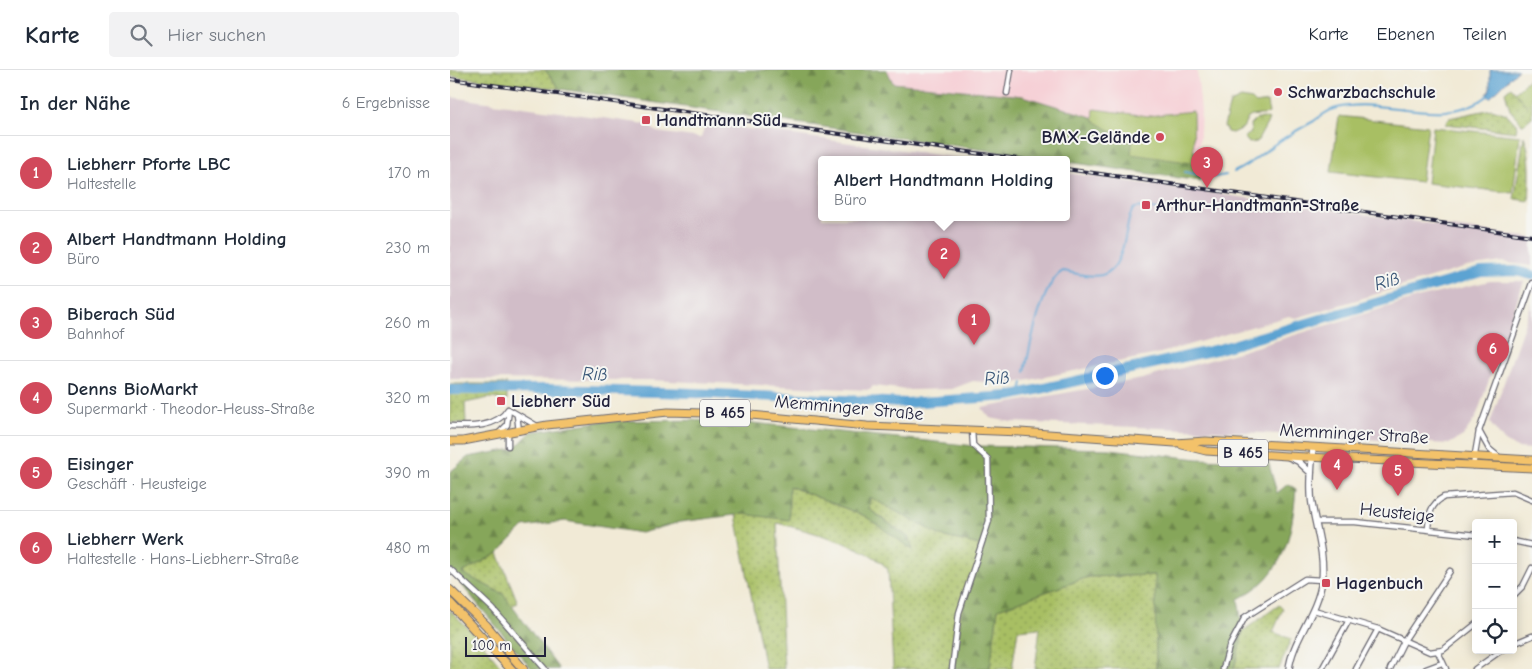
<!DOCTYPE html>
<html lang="de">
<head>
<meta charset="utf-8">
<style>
	body { margin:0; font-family:"Comic Neue",sans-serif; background:#f2f2f3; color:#1f2937 }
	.controls { position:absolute; right:15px; bottom:15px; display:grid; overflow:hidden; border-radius:5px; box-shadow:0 2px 12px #0003 }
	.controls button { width:45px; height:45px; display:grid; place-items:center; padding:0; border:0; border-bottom:1px solid #e0e1e3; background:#fff; color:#1f2937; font:25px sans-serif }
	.scale { position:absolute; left:15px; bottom:12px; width:81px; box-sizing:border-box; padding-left:5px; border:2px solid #22223b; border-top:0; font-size:14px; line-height:18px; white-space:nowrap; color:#22223b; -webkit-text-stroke:4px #f6f6f2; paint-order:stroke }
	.you { position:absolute; left:654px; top:305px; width:18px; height:18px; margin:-12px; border:4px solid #fff; border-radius:50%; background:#1a73e8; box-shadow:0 0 0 8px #1a73e833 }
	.badge { display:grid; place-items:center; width:32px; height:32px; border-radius:50%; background:#d1495b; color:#fff; font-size:16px; font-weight:700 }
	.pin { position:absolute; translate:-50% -41px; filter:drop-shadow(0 1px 2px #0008) }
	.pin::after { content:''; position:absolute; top:26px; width:18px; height:15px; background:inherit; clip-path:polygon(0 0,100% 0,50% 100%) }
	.popup { position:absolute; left:368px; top:86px; width:252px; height:65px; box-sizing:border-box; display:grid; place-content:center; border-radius:5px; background:#fff; filter:drop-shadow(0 1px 4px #0005); font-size:16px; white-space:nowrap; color:#747a83 }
	.popup b { font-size:19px; color:#1f2937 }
	.popup::after { content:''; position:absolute; left:50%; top:100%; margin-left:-10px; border:10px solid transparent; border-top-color:#fff }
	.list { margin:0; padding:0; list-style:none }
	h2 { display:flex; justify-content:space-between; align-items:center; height:65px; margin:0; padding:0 20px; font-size:21px }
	h2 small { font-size:16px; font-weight:400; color:#747a83 }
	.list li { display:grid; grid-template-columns:32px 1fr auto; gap:15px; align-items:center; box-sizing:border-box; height:75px; padding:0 20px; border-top:1px solid #e0e1e3 }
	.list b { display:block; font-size:19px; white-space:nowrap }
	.list p { margin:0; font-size:16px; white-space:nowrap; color:#747a83 }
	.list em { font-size:16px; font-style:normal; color:#747a83 }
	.icon { flex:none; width:28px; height:28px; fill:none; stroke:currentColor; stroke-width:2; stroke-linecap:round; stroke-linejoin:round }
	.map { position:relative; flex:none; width:1082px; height:599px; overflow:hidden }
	header { display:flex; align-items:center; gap:30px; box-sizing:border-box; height:70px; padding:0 25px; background:#fff; border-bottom:1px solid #e0e1e3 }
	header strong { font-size:24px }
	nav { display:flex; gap:28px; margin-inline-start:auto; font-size:18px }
	.search { width:350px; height:45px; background:#f2f2f3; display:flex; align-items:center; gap:12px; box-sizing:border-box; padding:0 18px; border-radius:5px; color:#747a83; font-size:19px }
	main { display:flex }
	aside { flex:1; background:#fff }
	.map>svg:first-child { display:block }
</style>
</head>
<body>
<header>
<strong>Karte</strong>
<div class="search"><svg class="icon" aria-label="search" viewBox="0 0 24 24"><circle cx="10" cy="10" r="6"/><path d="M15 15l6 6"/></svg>Hier suchen</div>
<nav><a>Karte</a><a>Ebenen</a><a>Teilen</a></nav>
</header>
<main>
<aside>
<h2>In der Nähe<small>6 Ergebnisse</small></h2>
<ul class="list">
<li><span class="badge">1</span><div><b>Liebherr Pforte LBC</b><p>Haltestelle</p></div><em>170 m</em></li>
<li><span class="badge">2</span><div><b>Albert Handtmann Holding</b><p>Büro</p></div><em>230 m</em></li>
<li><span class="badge">3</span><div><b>Biberach Süd</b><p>Bahnhof</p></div><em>260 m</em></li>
<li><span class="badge">4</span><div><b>Denns BioMarkt</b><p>Supermarkt · Theodor-Heuss-Straße</p></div><em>320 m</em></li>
<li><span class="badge">5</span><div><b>Eisinger</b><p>Geschäft · Heusteige</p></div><em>390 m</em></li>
<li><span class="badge">6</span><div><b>Liebherr Werk</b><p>Haltestelle · Hans-Liebherr-Straße</p></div><em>480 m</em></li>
</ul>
</aside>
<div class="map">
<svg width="1082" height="599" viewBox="0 0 1082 599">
	<defs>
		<pattern id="grass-dots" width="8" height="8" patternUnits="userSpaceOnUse" patternTransform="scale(1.25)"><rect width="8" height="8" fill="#a8bf64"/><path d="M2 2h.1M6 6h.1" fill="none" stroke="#889b54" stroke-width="1.8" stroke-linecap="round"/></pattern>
		<pattern id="forest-firs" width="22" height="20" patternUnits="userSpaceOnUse" patternTransform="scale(1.25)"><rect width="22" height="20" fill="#86a65a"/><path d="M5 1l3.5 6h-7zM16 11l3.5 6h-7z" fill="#6d874c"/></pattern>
		<pattern id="park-crowns" width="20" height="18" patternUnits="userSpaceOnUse" patternTransform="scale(1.25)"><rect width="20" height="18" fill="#a8bf64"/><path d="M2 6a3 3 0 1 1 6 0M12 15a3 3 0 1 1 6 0" fill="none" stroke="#889b54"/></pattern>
	</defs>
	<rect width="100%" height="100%" fill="#f6f6f2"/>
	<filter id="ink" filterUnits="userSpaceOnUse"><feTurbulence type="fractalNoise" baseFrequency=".02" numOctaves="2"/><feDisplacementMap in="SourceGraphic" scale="10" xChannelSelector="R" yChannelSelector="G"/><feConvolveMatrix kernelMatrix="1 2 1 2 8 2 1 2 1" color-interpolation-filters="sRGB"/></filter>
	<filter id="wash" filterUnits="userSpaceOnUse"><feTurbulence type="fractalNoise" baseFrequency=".0096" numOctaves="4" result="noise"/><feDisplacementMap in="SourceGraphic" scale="20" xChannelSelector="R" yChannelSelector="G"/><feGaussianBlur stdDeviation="1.12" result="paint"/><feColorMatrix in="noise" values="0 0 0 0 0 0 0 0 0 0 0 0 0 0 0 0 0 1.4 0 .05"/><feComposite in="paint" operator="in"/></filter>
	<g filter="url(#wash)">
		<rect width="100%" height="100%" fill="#f1ead6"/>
		<path fill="#f6cfd5" d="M 437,0 L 747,0 L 751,41 L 749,82 L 700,80 L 573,26 L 443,13 Z"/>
		<g fill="#d1bdc8">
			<path d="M 0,27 L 196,54 L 207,62 L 251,68 L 256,53 L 523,90 L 372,90 L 372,148 L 616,148 L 617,103 L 1082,168 L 1082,196 L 1052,192 L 1017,197 L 846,248 L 839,246 L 707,284 L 560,314 L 523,311 L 502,319 L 459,320 L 423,316 L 420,320 L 199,310 L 0,309 Z"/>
			<path d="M 1040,211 L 1074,211 L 1026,347 L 1013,366 L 999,374 L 759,360 L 562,352 L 540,348 L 532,338 L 692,309 L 782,284 L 967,228 Z"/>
			<path d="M 1082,232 L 1082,379 L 1067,378 L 1054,371 L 1040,353 Z"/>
		</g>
		<g fill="url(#grass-dots)" stroke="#657050">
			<path d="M 0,0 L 95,0 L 110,19 L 0,6 Z"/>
			<path d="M 1061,17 L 1077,35 L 1082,31 L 1082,47 L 1073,55 L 1060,40 L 1055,22 Z"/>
			<path d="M 1042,39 L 1057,44 L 1067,55 L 1066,62 L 995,54 L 999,48 Z"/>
			<path d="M 1074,66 C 1082,86 1080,109 1079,131 L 1064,129 Z"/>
			<path d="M 0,314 L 57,314 L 57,330 L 39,328 L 15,333 L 16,353 L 0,353 Z"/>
			<path d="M 339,416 L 415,446 L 462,479 L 459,468 L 419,439 L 420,427 L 491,466 L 534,476 L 511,545 L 504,599 L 443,599 L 438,500 C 422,476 354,460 327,453 L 334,599 L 315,599 L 286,445 L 293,444 Z"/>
			<path d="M 48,483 L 68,533 L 61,536 L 53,524 L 11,503 Z"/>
			<path d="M 706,505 L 706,599 L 585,599 L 590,558 L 568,560 L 562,599 L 528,599 L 540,597 L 548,539 L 638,507 Z"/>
			<path d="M 829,535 L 833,539 L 823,562 L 841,569 L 829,599 L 784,599 L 793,561 Z"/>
			<path d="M 0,540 L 29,569 L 53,599 L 0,599 Z"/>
		</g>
		<g fill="url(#forest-firs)" stroke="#54644a">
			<path d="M 95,0 L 437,0 L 443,13 L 573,26 L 668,55 L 700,80 L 749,82 L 750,111 L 110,19 Z"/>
			<path d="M 274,350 L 525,376 L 660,379 L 748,389 L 818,391 L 827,423 L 838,414 L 846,419 C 842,467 834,506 788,529 L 793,561 L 784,599 L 706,599 L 705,505 L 638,507 L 548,539 L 540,598 L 504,599 L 511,545 L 534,476 L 491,466 L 420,427 L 419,439 L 459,468 L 463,480 L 415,446 L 339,416 L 339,450 L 293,444 L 230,452 L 191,463 L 115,451 L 74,457 L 48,483 L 12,503 L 53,524 L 109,599 L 82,599 L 0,501 L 0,402 L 18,387 L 64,379 L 81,362 L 154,351 Z"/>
		</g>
		<path fill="url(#park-crowns)" stroke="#657050" d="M 814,48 L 819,50 L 807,72 L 799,73 L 794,67 L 801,63 L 800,55 L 806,49 Z"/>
		<g fill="#a8bf64" stroke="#657050">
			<path d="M 1082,6 L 1082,31 L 1077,36 L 1065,22 Z"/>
			<path d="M 791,28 L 802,30 L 806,34 L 817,32 L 819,43 C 813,47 805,43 798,48 L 793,58 L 782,63 L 777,62 L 774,56 L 780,33 Z"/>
			<path d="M 644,39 L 698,46 L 743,41 L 744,93 L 681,84 L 683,69 L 669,66 L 643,50 Z"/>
			<path d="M 889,46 L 978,56 L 971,112 L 881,102 Z"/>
			<path d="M 983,57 L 1070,66 L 1063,123 L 977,113 Z"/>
		</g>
		<path fill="#5ca3d2" stroke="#3f6286" d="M 1040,0 L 1068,0 L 1040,28 L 1037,25 L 1040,19 Z"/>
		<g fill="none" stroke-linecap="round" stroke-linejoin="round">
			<g stroke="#5ca3d2" stroke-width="2">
				<path d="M 735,102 L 764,107 L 776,105"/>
				<path d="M 784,102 C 800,95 811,84 825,74 C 837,66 851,58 864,51 C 871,46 879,39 887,38 C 936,26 994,60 1039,25"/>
				<path d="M 575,302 C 579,280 592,212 613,201 C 624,203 640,208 652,205 C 679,198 674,143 685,138 C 691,136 702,139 708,140"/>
				<path d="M 570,324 L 573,313"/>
			</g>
			<path stroke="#5ca3d2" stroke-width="10" d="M 0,320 L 96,319 L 244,323 L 456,333 L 559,326 L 769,279 L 1031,202 L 1066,201 L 1082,205"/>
		</g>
	</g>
	<g filter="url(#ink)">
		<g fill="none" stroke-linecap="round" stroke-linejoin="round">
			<defs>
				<g id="minor">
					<path d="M 557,23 L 561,0"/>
					<path d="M 67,345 L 69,361"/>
					<path d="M 0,356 C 20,357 47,358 58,339 L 87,356"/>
					<path d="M 1029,361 L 1039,379 L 1050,388"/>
					<path d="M 50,362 L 57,355 L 59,340"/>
					<path d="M 58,363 L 58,376"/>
					<path d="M 1023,396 L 1029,361 L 1082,213"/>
					<path d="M 866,452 L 905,452 L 1026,465"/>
					<path d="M 978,459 C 979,445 980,434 994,427 L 1063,422 L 1082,430"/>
					<path d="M 1063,471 L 1082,475"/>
					<path d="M 0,499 L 43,539 L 95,599"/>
					<path d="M 1063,526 L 1073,516 L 1082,498"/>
					<path d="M 864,540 L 928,559 L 980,582 L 993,580 L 1026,554"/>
					<path d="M 1063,574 L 1082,566"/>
					<path d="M 988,582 L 996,599"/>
					<path d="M 502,599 L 509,543 L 539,451 L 538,389 L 523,375 L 522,361"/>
					<path d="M 773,599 L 779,577 L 795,547 L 855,509 L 872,510"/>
					<path d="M 872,599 L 899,550"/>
					<path d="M 906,599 L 928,559"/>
					<path d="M 940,599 L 955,569 L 1000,501"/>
					<path d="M 976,599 L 992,593"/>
					<path d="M 1025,599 L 1052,580"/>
				</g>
				<g id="tertiary">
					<path d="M 839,387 L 848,391 L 861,403"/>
					<path d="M 839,599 C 842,570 868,543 872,510 C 875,484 866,459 862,434 C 859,415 862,396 863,377"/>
				</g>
				<g id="primary">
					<path d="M 0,371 L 13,371 L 97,355 L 218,342 L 290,344 L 417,356 L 570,362 L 725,373 L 756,371 L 1082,390"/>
					<path d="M 732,375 L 756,381 L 837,386 L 1082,398"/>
				</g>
				<g id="trunk">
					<path d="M 0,520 L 36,555 L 73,599"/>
					<path d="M 0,533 L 61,599"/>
				</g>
			</defs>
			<use href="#minor" stroke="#6a6871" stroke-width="7"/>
			<use href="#tertiary" stroke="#6a6871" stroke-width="8"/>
			<use href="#primary" stroke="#6a6871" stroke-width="9"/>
			<use href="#trunk" stroke="#6a6871" stroke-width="10"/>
			<use href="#minor" stroke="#fff" stroke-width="4.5"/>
			<use href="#tertiary" stroke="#fff" stroke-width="5.5"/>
			<use href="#primary" stroke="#f3c26a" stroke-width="7"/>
			<use href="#trunk" stroke="#f3c26a" stroke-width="8"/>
			<defs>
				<g id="rail">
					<path d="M 0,9 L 575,90"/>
					<path d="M 616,99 L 1082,166"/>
				</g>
			</defs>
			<use href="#rail" stroke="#22223b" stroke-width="4"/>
			<use href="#rail" stroke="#f6f6f2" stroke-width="2" stroke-dasharray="5.5" stroke-linecap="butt"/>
		</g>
	</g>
	<g fill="#d1495b" stroke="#f6f6f2" stroke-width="2">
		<circle cx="828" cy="22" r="5"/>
		<rect x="191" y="45" width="10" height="10" rx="2.5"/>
		<circle cx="710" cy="67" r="5"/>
		<rect x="691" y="130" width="10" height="10" rx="2.5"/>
		<rect x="46" y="326" width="10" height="10" rx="2.5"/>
		<rect x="871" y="508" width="10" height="10" rx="2.5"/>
	</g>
	<g text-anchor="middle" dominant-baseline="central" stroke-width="4" stroke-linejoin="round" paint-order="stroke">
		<g fill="#f6f6f2" stroke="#626272" stroke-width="1">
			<rect x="250" y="329.5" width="50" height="27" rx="4"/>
			<rect x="768" y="369.5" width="50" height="27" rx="4"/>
		</g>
		<g font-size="16" font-weight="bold" fill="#22223b">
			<text x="275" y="343">B 465</text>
			<text x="793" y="383">B 465</text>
		</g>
		<g font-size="18" font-weight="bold" fill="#22223b" stroke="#f6f6f2" text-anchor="start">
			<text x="838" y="22">Schwarzbachschule</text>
			<text x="206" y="50">Handtmann Süd</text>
			<text x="700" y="67" text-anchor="end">BMX-Gelände</text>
			<text x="706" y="135">Arthur-Handtmann-Straße</text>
			<text x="61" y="331">Liebherr Süd</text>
			<text x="886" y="513">Hagenbuch</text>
		</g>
		<g font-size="18" fill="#22223b" stroke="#f6f6f2">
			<text transform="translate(399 338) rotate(5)">Memminger Straße</text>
			<text transform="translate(904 364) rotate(3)">Memminger Straße</text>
			<text transform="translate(947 443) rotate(6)">Heusteige</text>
		</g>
		<g font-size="19" font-style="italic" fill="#395677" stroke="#f6f6f2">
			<text transform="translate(937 211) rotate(-17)">Riß</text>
			<text transform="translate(145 304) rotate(1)">Riß</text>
			<text transform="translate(547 308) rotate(-6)">Riß</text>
		</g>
	</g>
</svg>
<div class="controls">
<button>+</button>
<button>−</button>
<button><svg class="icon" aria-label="locate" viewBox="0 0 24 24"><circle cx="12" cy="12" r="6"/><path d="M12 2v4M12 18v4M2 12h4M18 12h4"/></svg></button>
</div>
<div class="scale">100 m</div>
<div class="you"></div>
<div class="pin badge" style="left:524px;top:275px">1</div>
<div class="pin badge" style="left:494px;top:209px">2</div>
<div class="popup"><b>Albert Handtmann Holding</b>Büro</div>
<div class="pin badge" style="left:757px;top:118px">3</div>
<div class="pin badge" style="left:887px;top:420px">4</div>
<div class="pin badge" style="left:948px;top:426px">5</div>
<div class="pin badge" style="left:1043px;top:304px">6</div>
</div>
</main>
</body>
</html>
